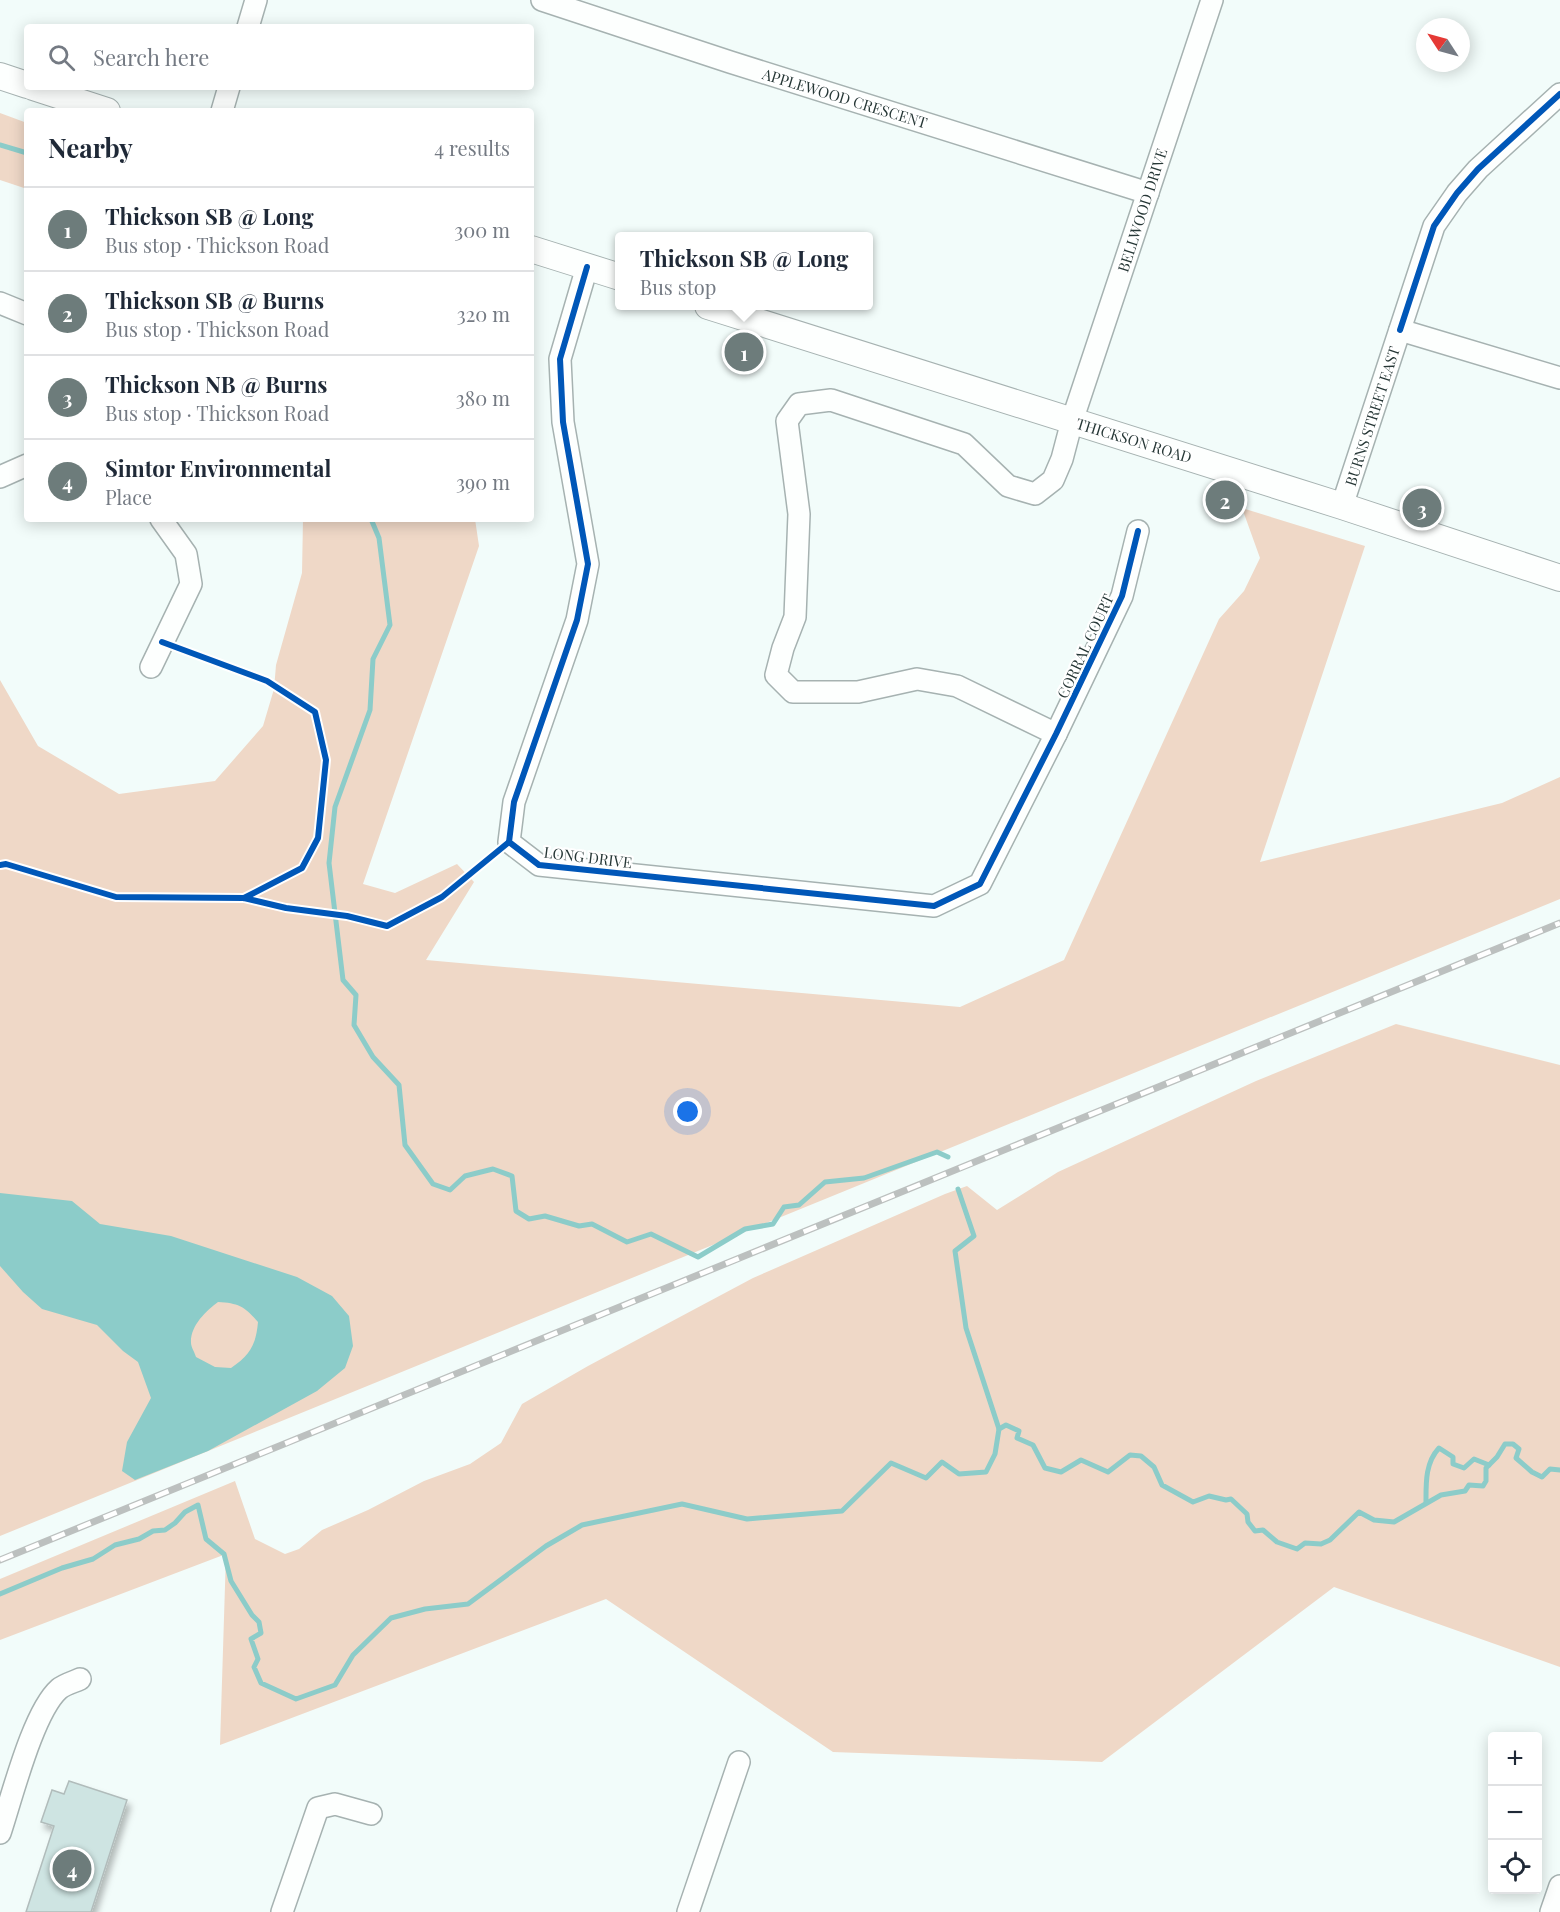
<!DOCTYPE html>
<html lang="en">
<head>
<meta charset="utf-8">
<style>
	body { margin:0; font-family:"Playfair Display",serif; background:#f2f2f3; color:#1f2937 }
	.controls { position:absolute; right:18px; bottom:18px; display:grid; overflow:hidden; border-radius:6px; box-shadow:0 3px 15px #0003 }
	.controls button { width:54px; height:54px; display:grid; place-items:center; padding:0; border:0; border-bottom:2px solid #e0e1e3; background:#fff; color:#1f2937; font:30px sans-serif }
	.compass { position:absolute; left:1416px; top:18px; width:54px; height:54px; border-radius:50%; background:#fff; box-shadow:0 3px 15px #0003; rotate:306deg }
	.you { position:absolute; left:688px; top:1112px; width:21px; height:21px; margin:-15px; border:4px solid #fff; border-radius:50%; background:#1a73e8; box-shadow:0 0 0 9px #1a73e833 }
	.badge { display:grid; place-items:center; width:39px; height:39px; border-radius:50%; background:#6d7c7b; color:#fff; font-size:20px; font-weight:700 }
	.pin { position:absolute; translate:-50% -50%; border:3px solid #fff; box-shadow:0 2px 6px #0006 }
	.popup { position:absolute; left:615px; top:232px; width:258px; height:78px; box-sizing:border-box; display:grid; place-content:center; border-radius:6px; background:#fff; filter:drop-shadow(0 2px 4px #0005); font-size:20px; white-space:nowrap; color:#747a83 }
	.popup b { font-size:22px; color:#1f2937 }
	.popup::after { content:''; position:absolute; left:50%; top:100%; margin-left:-12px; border:12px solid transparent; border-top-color:#fff }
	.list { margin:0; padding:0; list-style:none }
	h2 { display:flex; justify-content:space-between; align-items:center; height:78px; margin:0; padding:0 24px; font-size:26px }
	h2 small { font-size:20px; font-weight:400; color:#747a83 }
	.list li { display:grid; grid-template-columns:39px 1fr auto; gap:18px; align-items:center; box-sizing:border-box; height:84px; padding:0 24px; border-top:2px solid #e0e1e3 }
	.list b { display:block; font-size:22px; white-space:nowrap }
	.list p { margin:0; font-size:20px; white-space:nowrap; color:#747a83 }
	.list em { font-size:20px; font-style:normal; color:#747a83 }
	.icon { flex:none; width:33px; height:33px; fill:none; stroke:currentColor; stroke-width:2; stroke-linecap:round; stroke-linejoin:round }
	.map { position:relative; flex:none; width:1560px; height:1912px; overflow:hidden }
	.search { position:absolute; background:#fff; box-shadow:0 3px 15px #0003; left:24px; top:24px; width:510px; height:66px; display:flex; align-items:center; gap:15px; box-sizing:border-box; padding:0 21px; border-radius:6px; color:#747a83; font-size:22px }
	.panel { position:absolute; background:#fff; box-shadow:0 3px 15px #0003; left:24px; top:108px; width:510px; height:414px; border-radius:6px }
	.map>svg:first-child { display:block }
</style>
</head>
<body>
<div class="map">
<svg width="1560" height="1912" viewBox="0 0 1560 1912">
	<defs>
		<filter id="shadow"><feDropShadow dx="3.5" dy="6" stdDeviation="3" flood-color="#0004"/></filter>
	</defs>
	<rect width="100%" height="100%" fill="#f2fcfa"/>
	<g fill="#efd8c7">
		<path d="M 0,113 L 27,123 L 27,189 L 0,180 Z"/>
		<path d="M 1242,508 L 1365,546 L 1260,862 L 1502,803 L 1560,777 L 1560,899 L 0,1536 L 0,680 L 38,746 L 119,794 L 215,781 L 263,726 L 274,689 L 276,665 L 302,573 L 303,519 L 475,519 L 479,546 L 363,884 L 395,893 L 457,864 L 474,882 L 426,960 L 960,1007 L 1064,960 L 1219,619 L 1244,591 L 1260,558 Z"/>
		<path d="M 1396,1024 L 1560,1065 L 1560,1667 L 1334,1587 L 1102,1762 L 833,1752 L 606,1599 L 220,1745 L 226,1554 L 0,1640 L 0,1579 L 235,1481 L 255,1539 L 285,1554 L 299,1549 L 322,1530 L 368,1510 L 424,1481 L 470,1464 L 501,1443 L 522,1404 L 588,1366 L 753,1278 L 945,1194 L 967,1186 L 997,1210 L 1058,1172 L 1256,1081 Z"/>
	</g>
	<path fill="#8cccc9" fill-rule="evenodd" d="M 0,1193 L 72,1201 L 100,1224 L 171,1236 L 297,1277 L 332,1296 L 349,1316 L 353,1346 L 345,1368 L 317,1391 L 208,1451 L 135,1480 L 122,1471 L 127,1442 L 151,1398 L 138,1362 L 123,1351 L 97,1325 L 42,1309 L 23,1292 L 0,1266 ZM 218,1302 C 239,1303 245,1307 258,1322 C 256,1345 250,1355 231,1368 L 215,1367 L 196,1357 C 195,1353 191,1347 191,1343 C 190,1326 206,1311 218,1302 Z"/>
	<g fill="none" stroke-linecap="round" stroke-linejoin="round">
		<g stroke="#8cccc9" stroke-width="5">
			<path d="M 0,145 L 27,153"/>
			<path d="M 371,519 L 379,538 L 390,625 L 373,659 L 370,710 L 335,807 L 329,863 L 343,980 L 356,995 L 354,1025 L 373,1057 L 399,1085 L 405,1145 L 433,1184 L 450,1190 L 465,1176 L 493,1169 L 512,1176 L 516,1211 L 529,1219 L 545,1216 L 579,1226 L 592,1224 L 627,1242 L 651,1234 L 698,1257 L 745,1229 L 773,1224 L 784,1207 L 799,1205 L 825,1182 L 864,1178 L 937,1152 L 948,1157"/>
			<path d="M 958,1189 L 974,1236 L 955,1251 L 966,1328 L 999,1429"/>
			<path d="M 1426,1502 C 1426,1484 1425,1463 1439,1448 L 1453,1457 L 1453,1464 L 1464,1468 L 1474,1459 L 1489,1465"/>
			<path d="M 0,1594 L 62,1568 L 93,1559 L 115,1545 L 139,1539 L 153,1531 L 165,1530 L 175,1523 L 185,1512 L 198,1505 L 206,1539 L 224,1554 L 231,1581 L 252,1615 L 259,1622 L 261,1633 L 251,1639 L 258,1659 L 254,1667 L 261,1683 L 296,1699 L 335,1685 L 353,1655 L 391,1618 L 425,1609 L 468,1604 L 546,1546 L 582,1525 L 682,1504 L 747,1519 L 842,1511 L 891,1463 L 926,1478 L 942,1462 L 959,1474 L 986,1472 L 995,1454 L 999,1429 L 1006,1425 L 1019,1431 L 1017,1438 L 1033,1445 L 1045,1468 L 1061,1472 L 1081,1460 L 1108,1472 L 1130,1455 L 1141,1456 L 1154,1467 L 1162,1485 L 1193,1502 L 1209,1496 L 1226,1500 L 1231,1499 L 1247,1514 L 1248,1522 L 1255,1531 L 1263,1530 L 1277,1542 L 1297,1549 L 1305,1543 L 1321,1544 L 1330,1540 L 1359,1512 L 1374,1520 L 1394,1522 L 1441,1495 L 1465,1491 L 1469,1485 L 1483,1486 L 1486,1481 L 1486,1468 L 1497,1457 L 1505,1444 L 1513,1444 L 1519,1449 L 1516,1458 L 1532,1472 L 1542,1477 L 1550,1469 L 1560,1470"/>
		</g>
	</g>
	<path fill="#cee4e2" stroke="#b1bcbb" stroke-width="1.5" filter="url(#shadow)" d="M 69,1781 L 127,1800 L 91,1912 L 26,1912 L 54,1826 L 41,1822 L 52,1790 L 64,1794 Z"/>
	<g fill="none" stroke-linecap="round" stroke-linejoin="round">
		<defs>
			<g id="minor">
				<path d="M 542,0 L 730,62 L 1148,193"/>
				<path d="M 248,27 L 256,0"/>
				<path d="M 222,111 L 229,87"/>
				<path d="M 587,267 L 560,359 L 563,422 L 588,564 L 577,620 L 514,802 L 509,842 L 539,865 L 934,906 L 980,884 L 1056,734 L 1122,596 L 1138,531"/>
				<path d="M 0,303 L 27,314"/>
				<path d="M 1400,330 L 1560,378"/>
				<path d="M 0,477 L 27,465"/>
				<path d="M 1342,506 L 1434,226 L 1457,193 L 1478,169 L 1560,94"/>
				<path d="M 151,667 L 191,584 L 186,554 L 161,519"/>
				<path d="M 1056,734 L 957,686 L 917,679 L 858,692 L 793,692 L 776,675 L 783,648 L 795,617 L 799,514 L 787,421 L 799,404 L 831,400 L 964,444 L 1008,486 L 1035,494 L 1053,480 L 1062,459 L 1072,421 L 1212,0"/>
				<path d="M 0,1833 C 12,1797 33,1712 59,1689 C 65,1684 74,1682 80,1679"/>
				<path d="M 282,1912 L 318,1808 L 335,1804 L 371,1814"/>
				<path d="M 688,1912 L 739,1762"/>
				<path d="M 1551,1912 L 1560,1886"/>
			</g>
			<g id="major">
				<path d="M 0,76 L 27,85"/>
				<path d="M 33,87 L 107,111"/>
				<path d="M 531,249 L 620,277"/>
				<path d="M 708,306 L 1342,506 L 1560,578"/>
			</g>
		</defs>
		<use href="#minor" stroke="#a6b2b1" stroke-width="24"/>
		<use href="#major" stroke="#a6b2b1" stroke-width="28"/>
		<use href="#minor" stroke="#fdfffe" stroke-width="21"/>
		<use href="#major" stroke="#fdfffe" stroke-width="26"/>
		<defs>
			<path id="rail" d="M 0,1560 L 1560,923"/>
		</defs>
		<use href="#rail" stroke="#bcc0bf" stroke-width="7"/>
		<use href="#rail" stroke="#fff" stroke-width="4.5" stroke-dasharray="14" stroke-linecap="butt"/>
		<defs>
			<g id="cycleway">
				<path d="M 587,267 L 560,359 L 563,422 L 588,564 L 577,620 L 514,802 L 509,842 L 539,865 L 934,906 L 980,884 L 1056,734 L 1122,596 L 1138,531"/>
				<path d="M 1400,330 L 1434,226 L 1457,193 L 1478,169 L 1560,94"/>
				<path d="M 162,642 L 267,681 L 315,712 L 326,760 L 318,838 L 302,868 L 244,898"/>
				<path d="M 0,865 L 6,864 L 116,897 L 244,898 L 286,908 L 347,916 L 387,926 L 442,897 L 509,842"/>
			</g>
		</defs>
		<use href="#cycleway" stroke="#fff" stroke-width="10"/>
		<use href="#cycleway" stroke="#0057b8" stroke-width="6"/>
	</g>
	<g text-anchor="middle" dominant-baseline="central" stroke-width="4.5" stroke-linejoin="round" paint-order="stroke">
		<g font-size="15" fill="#263736" stroke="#fff">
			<text transform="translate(845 98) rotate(17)">APPLEWOOD CRESCENT</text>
			<text transform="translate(1142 210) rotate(-72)">BELLWOOD DRIVE</text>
			<text transform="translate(1372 416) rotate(-72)">BURNS STREET EAST</text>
			<text transform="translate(1134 440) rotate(17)">THICKSON ROAD</text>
			<text transform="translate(1085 646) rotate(-65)">CORRAL COURT</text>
			<text transform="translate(588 857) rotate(7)">LONG DRIVE</text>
		</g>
	</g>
</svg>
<div class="controls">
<button>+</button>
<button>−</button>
<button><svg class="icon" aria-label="locate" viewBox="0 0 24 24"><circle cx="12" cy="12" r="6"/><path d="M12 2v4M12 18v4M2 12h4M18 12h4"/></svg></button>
</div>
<svg class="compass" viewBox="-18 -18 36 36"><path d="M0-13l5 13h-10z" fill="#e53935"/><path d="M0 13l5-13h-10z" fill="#747a83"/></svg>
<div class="you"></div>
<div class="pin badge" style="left:744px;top:352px">1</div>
<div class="popup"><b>Thickson SB @ Long</b>Bus stop</div>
<div class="pin badge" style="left:1225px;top:500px">2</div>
<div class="pin badge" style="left:1422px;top:508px">3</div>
<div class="pin badge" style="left:72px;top:1869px">4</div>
<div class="search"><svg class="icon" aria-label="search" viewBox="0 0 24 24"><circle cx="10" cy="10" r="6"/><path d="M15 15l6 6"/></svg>Search here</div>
<section class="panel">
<h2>Nearby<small>4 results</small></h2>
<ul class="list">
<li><span class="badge">1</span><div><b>Thickson SB @ Long</b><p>Bus stop · Thickson Road</p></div><em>300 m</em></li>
<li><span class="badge">2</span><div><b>Thickson SB @ Burns</b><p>Bus stop · Thickson Road</p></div><em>320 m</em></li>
<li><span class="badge">3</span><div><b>Thickson NB @ Burns</b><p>Bus stop · Thickson Road</p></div><em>380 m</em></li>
<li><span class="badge">4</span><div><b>Simtor Environmental</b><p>Place</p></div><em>390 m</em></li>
</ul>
</section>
</div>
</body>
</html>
